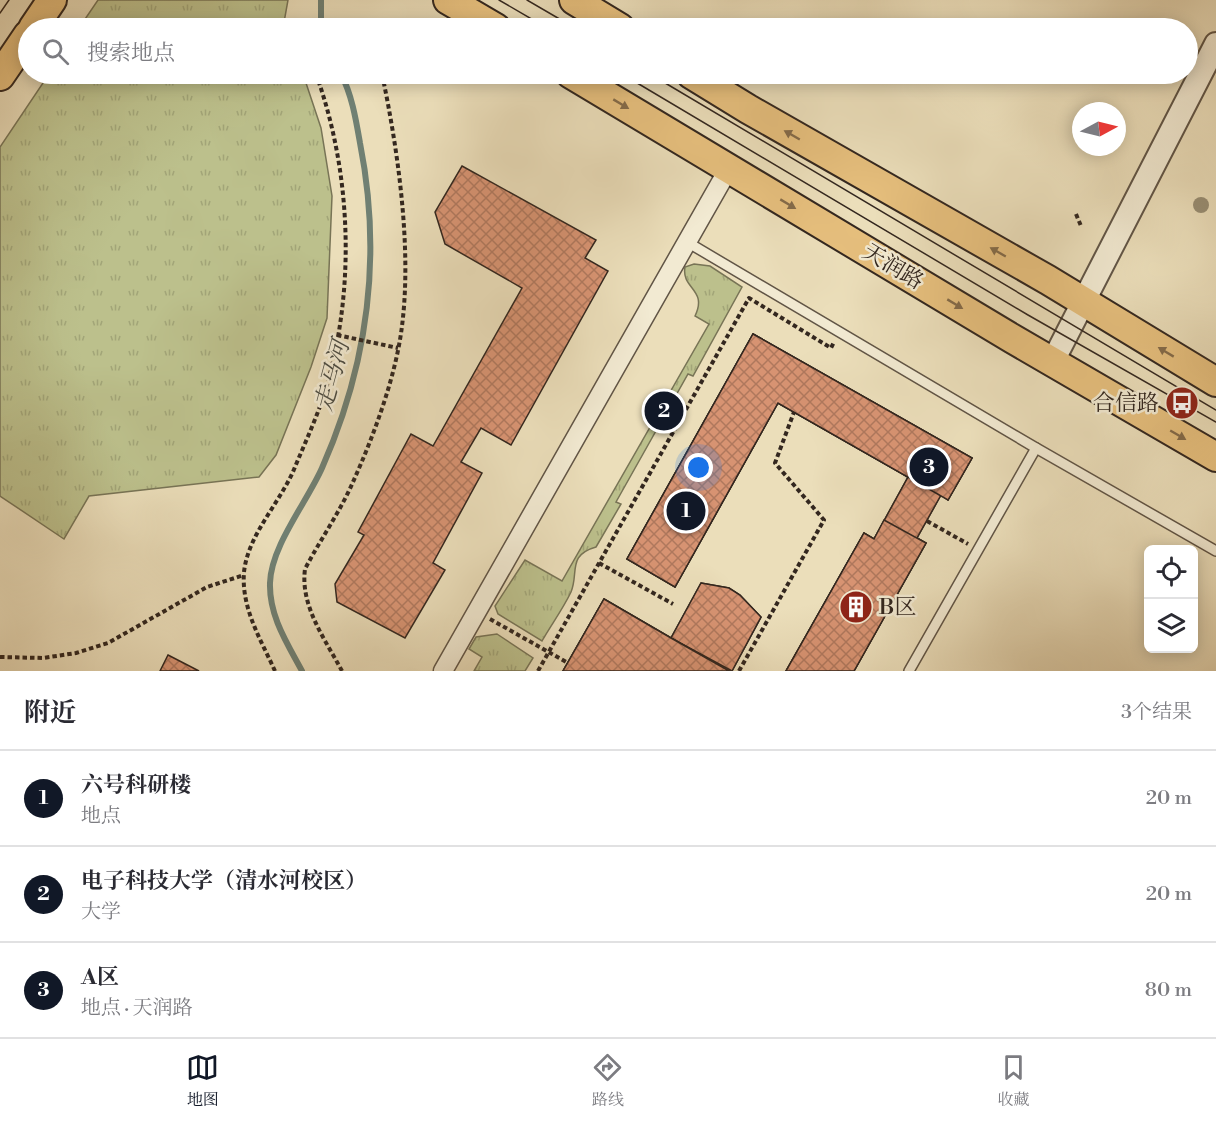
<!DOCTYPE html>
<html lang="zh">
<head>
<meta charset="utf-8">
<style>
	body { margin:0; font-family:"Libre Bodoni","Noto Serif SC",serif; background:#f7f7f7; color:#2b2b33 }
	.controls { position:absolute; right:18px; bottom:18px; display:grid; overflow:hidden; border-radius:9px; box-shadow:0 3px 15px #0003 }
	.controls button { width:54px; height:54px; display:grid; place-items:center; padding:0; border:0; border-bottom:2px solid #e1e1e2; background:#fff; color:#2b2b33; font:30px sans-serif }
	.compass { position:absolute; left:1072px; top:102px; width:54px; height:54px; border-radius:50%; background:#fff; box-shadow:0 3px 15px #0003; rotate:83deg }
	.you { position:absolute; left:699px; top:468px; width:21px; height:21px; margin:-15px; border:4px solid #fff; border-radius:50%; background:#1a73e8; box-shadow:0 0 0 9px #1a73e833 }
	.badge { display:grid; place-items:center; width:39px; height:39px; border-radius:50%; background:#111827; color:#fff; font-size:20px; font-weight:700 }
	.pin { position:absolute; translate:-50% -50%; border:3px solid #fff; box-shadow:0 2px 6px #0006 }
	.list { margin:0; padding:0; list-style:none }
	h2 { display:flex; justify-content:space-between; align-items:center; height:78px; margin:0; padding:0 24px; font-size:26px }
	h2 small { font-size:20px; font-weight:400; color:#7c7c81 }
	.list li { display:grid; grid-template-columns:39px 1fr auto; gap:18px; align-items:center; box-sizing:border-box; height:96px; padding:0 24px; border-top:2px solid #e1e1e2 }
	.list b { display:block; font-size:22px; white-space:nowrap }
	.list p { margin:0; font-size:20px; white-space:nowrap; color:#7c7c81 }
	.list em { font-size:20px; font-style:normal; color:#7c7c81 }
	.icon { flex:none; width:33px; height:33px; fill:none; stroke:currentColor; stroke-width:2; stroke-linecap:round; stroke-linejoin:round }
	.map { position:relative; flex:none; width:1216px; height:671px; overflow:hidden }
	.search { position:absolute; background:#fff; box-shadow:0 3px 15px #0003; left:18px; right:18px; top:18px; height:66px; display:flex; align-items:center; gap:15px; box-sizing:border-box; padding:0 21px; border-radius:33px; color:#7c7c81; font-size:22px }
	.sheet { height:366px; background:#fff }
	nav { display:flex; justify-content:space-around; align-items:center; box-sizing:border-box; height:84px; border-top:2px solid #e1e1e2; background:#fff; font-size:16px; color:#7c7c81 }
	nav a { display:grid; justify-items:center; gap:3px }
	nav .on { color:#111827 }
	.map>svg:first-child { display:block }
</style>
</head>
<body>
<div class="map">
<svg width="1216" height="671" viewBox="0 0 1216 671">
	<defs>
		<pattern id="grass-tufts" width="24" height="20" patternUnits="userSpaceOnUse" patternTransform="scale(1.5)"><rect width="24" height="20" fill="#bcc08c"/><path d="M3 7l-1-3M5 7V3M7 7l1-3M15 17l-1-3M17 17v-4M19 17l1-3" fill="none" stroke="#a2a578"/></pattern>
		<pattern id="building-cross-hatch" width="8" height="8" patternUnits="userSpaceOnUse" patternTransform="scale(1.5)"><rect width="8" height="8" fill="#d79372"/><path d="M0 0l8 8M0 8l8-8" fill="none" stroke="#af785d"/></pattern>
	</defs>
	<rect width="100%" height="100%" fill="#ebdeba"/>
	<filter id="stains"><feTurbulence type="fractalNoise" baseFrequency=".00333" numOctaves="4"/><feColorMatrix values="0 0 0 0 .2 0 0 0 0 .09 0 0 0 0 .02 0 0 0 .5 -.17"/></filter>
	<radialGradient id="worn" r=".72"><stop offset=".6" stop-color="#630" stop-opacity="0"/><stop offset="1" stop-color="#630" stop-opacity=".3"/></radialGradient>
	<g fill="url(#grass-tufts)" stroke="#787456" stroke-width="1.5">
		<path d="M 98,0 L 288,0 L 283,28 L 79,28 Z"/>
		<path d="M 49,74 L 303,74 L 321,128 L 332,196 L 327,318 L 311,367 L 276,455 L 259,477 L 89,496 L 64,539 L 0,496 L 0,147 Z"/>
		<path d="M 694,264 L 710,266 L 742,287 L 693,376 L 688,374 L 616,502 L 621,504 L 596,547 C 567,555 579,573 571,592 C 563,609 551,625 542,641 L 498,614 L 495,606 L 525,560 L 562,581 L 709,324 L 695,316 C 708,289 681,289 685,267 Z"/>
		<path d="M 497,634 L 533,658 L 525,671 L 474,671 L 482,657 L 469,649 L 476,637 Z"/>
	</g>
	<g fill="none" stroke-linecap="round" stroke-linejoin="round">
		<g stroke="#708073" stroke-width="6">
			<path d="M 321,28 L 321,0"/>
			<path d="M 302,671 C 287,643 269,616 270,583 C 271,546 307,502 322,468 C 368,364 382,254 360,143 C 356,120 352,95 341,74"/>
		</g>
	</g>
	<g fill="url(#building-cross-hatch)" stroke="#33271f" stroke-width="1.5">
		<path d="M 462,166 L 596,240 L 585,258 L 608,271 L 511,445 L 481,428 L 461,462 L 482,473 L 433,563 L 445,570 L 405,638 L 337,602 L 335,584 L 364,535 L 358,532 L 411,434 L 433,446 L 522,288 L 445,244 L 435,212 Z"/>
		<path d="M 753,334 L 972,458 L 948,500 L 941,495 L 917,538 L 926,543 L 854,671 L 786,671 L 864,533 L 874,539 L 908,477 L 778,403 L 675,587 L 627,559 Z"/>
		<path d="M 753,334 L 972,458 L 948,500 L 941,495 L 917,538 L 926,543 L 854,671 L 786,671 L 864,533 L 874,539 L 908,477 L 778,403 L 675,587 L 627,559 Z"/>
		<path d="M 753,334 L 972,458 L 948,500 L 778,403 L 675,587 L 627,559 Z"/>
		<path d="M 884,520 L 926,543 L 854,671 L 786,671 L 864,533 L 874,539 Z"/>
		<path d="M 701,583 L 729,588 L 740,595 L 761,617 L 732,671 L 563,671 L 604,599 L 671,638 Z"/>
		<path d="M 701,583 L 729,588 L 740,595 L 761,617 L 732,671 L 671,638 Z"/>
		<path d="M 604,599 L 671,638 L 729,671 L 563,671 Z"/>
		<path d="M 604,599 L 671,638 L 729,671 L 563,671 Z"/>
		<path d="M 168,655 L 199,671 L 160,671 Z"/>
	</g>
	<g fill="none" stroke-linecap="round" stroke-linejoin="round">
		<defs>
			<g id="service">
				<path d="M 687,242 L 1036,448 L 1216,551"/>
				<path d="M 909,671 L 1036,448"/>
			</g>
			<path id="minor" d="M 443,671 L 729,168"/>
			<path id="tertiary" d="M 1053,361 L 1216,44"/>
			<g id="primary">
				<path d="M 448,0 L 496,28"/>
				<path d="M 574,0 L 620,28"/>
				<path d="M 33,28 L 52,0"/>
				<path d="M 571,74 L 1013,339 L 1216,457"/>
				<path d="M 691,74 L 748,109 L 1048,280 L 1216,382"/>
				<path d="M 0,76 L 28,35"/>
			</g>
		</defs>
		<use href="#service" stroke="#615546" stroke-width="12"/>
		<use href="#minor" stroke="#615546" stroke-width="21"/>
		<use href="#tertiary" stroke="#615546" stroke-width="26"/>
		<use href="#primary" stroke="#33271f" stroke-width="32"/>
		<g stroke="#33271f" stroke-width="4" stroke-dasharray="4.5 3" stroke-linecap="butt">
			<path d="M 1076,214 L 1081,226"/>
			<path d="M 337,335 L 398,348"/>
			<path d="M 927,521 L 968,544"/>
			<path d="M 599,563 L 673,604"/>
			<path d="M 490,619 L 568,663"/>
			<path d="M 0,657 L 43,658 L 76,653 L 108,643 L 207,587 L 244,575"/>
			<path d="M 275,671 C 261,640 241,608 244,572 C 248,534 281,502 295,467 C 305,443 316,419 324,395 C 356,292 352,174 316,74"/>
			<path d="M 342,671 C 325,639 300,606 305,569 C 320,540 340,512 353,482 C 374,435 396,376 402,326 C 412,248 398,150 382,74"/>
			<path d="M 538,671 L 749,298 L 831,348 L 834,342"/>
			<path d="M 739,671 L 824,520 L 775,463 L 794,412"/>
		</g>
		<use href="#service" stroke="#f2ead2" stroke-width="9"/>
		<use href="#minor" stroke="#f2ead2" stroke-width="18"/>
		<use href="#tertiary" stroke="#f2ead2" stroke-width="22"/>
		<use href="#primary" stroke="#e6bf7d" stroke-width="28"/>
		<g stroke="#33271f" stroke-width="1.5">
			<path d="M 499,0 L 547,28"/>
			<path d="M 527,0 L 575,28"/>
			<path d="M 0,13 L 9,0"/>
			<path d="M 622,74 L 1028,315 L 1216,422"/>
			<path d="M 650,74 L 1216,410"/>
		</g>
	</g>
	<circle fill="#988e74" cx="1201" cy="205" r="8"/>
	<defs><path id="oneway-solid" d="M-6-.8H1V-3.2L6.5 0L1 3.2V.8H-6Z" transform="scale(1.5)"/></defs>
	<g fill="#846b49">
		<use href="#oneway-solid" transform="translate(621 104) rotate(31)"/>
		<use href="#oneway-solid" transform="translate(792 135) rotate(-150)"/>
		<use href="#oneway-solid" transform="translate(788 204) rotate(31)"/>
		<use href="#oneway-solid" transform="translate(998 252) rotate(-150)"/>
		<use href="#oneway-solid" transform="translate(955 304) rotate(31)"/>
		<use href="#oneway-solid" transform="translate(1166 352) rotate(-149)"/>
		<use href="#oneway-solid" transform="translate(1178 435) rotate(30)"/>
	</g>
	<defs>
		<symbol id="bus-disc" viewBox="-11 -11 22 22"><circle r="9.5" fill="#8f2418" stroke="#f2ead2"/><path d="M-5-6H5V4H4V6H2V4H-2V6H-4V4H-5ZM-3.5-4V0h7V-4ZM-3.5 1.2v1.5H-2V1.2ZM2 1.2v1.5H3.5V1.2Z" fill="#fff"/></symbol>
		<symbol id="building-disc" viewBox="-11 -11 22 22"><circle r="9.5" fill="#8f2418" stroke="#f2ead2"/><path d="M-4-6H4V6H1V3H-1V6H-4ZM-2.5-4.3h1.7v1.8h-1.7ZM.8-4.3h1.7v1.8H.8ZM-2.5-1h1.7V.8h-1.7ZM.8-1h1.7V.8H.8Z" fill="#fff"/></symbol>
	</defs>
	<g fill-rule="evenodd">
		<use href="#bus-disc" x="1163" y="384" width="38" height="38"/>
		<use href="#building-disc" x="837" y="588" width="38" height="38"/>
	</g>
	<g text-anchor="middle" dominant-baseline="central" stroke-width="5" stroke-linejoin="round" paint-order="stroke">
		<g font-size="22" fill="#33271f" stroke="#f2ead2">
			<text transform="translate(893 267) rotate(31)">天润路</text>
		</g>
		<g font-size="22" fill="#33271f" stroke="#f2ead2" text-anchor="end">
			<text x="1159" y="403">合信路</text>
			<text x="879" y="607" text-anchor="start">B区</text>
		</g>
		<g font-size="24" font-style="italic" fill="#4c4c42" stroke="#f2ead2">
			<text transform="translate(333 376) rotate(-75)">走马河</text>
		</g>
	</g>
	<rect width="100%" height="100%" filter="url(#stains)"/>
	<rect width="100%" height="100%" fill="url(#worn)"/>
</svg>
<div class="controls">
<button><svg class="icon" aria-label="locate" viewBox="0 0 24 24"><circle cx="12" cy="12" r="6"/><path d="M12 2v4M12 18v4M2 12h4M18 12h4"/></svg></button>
<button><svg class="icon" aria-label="layers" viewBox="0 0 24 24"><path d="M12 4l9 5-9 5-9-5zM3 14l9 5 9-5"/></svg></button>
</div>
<svg class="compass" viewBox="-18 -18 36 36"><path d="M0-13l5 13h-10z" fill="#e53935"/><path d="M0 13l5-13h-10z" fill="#7c7c81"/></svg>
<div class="you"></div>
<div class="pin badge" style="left:686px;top:511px">1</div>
<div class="pin badge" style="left:664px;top:411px">2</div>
<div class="pin badge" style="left:929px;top:467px">3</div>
<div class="search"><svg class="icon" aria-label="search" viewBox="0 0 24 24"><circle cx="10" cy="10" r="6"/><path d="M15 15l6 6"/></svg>搜索地点</div>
</div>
<section class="sheet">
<h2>附近<small>3个结果</small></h2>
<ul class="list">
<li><span class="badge">1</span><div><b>六号科研楼</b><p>地点</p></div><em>20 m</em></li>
<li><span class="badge">2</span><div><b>电子科技大学（清水河校区）</b><p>大学</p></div><em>20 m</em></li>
<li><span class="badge">3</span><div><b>A区</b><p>地点 · 天润路</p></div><em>80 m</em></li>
</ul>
</section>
<nav>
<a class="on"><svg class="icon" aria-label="map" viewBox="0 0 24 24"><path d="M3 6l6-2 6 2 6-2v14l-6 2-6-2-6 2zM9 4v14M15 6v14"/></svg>地图</a>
<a><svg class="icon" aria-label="directions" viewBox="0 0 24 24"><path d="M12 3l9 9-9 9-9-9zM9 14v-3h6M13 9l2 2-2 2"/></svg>路线</a>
<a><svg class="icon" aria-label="saved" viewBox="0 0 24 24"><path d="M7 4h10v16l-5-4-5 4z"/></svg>收藏</a>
</nav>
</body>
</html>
